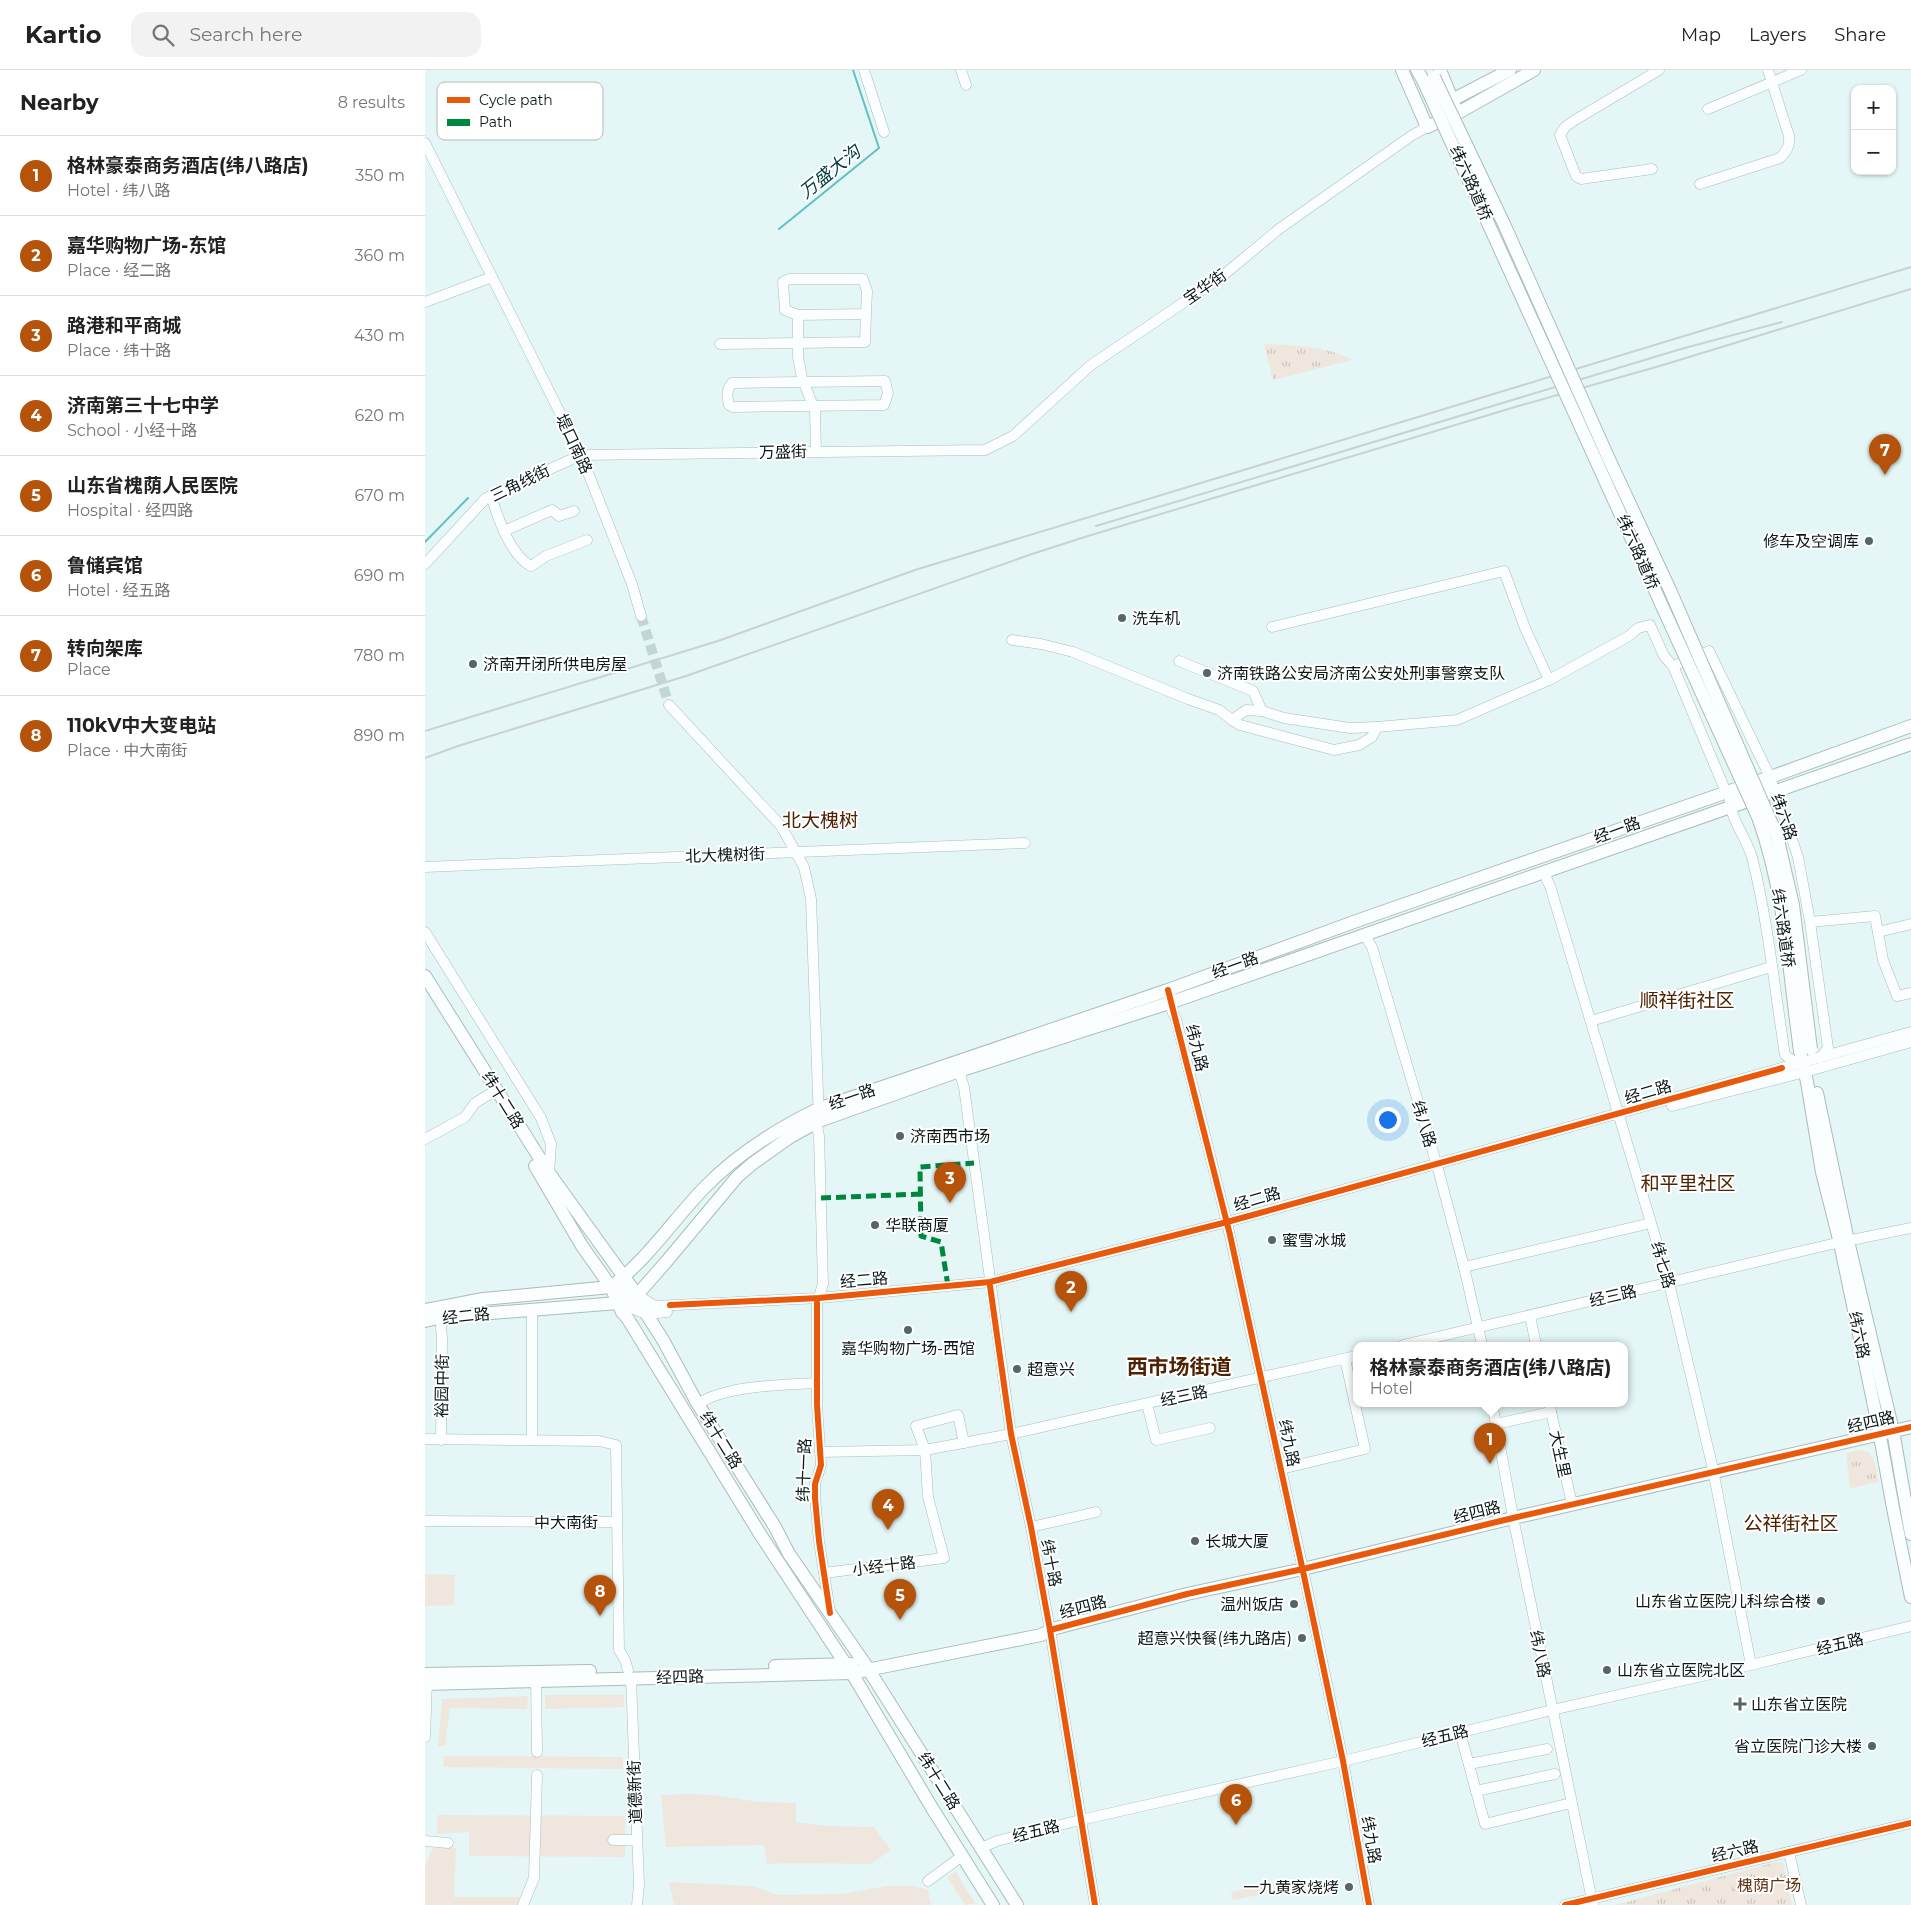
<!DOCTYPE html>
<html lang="en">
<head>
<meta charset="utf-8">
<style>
	body { margin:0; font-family:Montserrat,"Noto Sans SC",sans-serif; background:#f2f2f2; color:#222 }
	.controls { position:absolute; right:15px; top:15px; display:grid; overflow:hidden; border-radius:10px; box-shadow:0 1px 4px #0004 }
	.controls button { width:45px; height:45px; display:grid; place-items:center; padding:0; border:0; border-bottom:1px solid #e0e0e0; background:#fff; color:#222; font:25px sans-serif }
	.you { position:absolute; left:962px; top:1049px; width:18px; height:18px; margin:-12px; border:4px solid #fff; border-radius:50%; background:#1a73e8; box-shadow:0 0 0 8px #1a73e833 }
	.badge { display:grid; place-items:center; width:32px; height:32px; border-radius:50%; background:#b45309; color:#fff; font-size:16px; font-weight:700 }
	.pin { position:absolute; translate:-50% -41px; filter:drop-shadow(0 1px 2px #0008) }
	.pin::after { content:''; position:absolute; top:26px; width:18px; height:15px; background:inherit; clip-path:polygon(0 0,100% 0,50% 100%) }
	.popup { position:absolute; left:928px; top:1272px; width:275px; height:65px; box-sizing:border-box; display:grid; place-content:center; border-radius:10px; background:#fff; filter:drop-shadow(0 1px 4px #0005); font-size:16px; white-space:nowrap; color:#767676 }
	.popup b { font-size:19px; color:#222 }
	.popup::after { content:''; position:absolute; left:50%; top:100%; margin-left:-10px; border:10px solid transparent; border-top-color:#fff }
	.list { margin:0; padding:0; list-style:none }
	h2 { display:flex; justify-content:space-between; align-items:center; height:65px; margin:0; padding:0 20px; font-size:21px }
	h2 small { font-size:16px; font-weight:400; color:#767676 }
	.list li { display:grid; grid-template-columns:32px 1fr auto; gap:15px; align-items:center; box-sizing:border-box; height:80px; padding:0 20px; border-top:1px solid #e0e0e0 }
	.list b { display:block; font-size:19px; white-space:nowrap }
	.list p { margin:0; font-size:16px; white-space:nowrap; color:#767676 }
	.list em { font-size:16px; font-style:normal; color:#767676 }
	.icon { flex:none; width:28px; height:28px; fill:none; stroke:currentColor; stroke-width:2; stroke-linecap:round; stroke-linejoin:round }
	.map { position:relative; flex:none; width:1486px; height:1835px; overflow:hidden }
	header { display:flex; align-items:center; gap:30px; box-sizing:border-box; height:70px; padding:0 25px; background:#fff; border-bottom:1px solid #e0e0e0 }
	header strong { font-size:24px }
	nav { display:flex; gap:28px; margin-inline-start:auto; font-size:18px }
	.search { width:350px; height:45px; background:#f2f2f2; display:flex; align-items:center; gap:12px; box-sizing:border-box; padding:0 18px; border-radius:15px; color:#767676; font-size:19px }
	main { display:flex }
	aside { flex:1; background:#fff }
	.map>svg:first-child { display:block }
</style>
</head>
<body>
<header>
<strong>Kartio</strong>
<div class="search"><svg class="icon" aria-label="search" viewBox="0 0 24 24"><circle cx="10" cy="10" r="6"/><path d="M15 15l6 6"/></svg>Search here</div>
<nav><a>Map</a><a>Layers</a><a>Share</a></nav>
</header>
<main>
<aside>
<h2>Nearby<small>8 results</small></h2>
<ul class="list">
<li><span class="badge">1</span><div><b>格林豪泰商务酒店(纬八路店)</b><p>Hotel · 纬八路</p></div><em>350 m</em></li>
<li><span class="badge">2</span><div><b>嘉华购物广场-东馆</b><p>Place · 经二路</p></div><em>360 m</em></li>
<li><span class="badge">3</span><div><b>路港和平商城</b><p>Place · 纬十路</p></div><em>430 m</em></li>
<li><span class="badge">4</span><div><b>济南第三十七中学</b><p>School · 小经十路</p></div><em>620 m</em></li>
<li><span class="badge">5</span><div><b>山东省槐荫人民医院</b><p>Hospital · 经四路</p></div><em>670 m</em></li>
<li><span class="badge">6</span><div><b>鲁储宾馆</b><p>Hotel · 经五路</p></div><em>690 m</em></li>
<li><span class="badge">7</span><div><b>转向架库</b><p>Place</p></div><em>780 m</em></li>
<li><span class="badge">8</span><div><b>110kV中大变电站</b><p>Place · 中大南街</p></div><em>890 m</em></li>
</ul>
</aside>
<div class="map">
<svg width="1486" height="1835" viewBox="0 0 1486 1835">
	<defs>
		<pattern id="grass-tufts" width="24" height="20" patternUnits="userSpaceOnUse" patternTransform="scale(1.25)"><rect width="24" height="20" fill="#efe7de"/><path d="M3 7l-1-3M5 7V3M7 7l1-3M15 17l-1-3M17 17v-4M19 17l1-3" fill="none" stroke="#ccc6be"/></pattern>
	</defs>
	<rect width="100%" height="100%" fill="#e4f6f6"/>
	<g fill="url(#grass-tufts)">
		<path d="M 839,274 C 865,275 904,276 927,290 L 848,310 Z"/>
		<path d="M 1436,1380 C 1451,1383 1451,1399 1454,1412 L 1425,1418 L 1421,1383 Z"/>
		<path d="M 1351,1792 L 1358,1793 L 1367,1835 L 1190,1835 Z"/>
	</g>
	<g fill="#efe7de">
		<path d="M 0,1504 L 30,1505 L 29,1535 L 0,1536 Z"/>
		<path d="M 120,1625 L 199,1625 L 199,1637 L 120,1639 Z"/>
		<path d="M 103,1626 L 102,1639 L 25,1638 L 20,1676 L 13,1676 L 17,1629 Z"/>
		<path d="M 19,1686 L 198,1687 L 198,1699 L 18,1697 Z"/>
		<path d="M 264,1724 L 288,1725 L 334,1732 L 371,1733 L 371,1752 L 402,1756 L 449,1757 L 466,1780 L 446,1794 L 372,1793 L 342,1794 L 339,1775 L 241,1777 L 236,1725 Z"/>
		<path d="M 13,1745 L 200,1746 L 200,1787 L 44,1786 L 44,1762 L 12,1764 Z"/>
		<path d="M 8,1778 L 31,1778 L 29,1827 L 100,1827 L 96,1835 L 0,1835 L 0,1795 Z"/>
		<path d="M 531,1802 L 550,1833 L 540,1835 L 522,1807 Z"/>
		<path d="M 244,1812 L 328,1816 L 353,1825 L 416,1824 L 462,1816 L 489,1816 L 503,1820 L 506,1835 L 249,1835 Z"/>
		<path d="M 841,1815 L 843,1823 L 808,1830 L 806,1822 Z"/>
	</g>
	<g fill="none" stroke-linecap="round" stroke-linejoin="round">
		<g stroke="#62c0c3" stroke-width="2">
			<path d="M 354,159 L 454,78 L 428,0"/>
			<path d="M 0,472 L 43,428"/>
		</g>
		<path stroke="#c3d5d5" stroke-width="10" stroke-dasharray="10 5" stroke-linecap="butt" d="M 216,546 L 244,635"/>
		<defs>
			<g id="minor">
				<path d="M 439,0 L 459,62"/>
				<path d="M 536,0 L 541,15"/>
				<path d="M 1283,39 L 1376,0"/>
				<path d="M 0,73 L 156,385 L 207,514 L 216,546"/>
				<path d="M 1227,99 L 1156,109 L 1151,106 L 1135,65 L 1140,57 L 1150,50 L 1234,0"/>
				<path d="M 1275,114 L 1355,88 C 1362,81 1365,76 1364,66 L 1343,0"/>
				<path d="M 0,232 L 67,207"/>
				<path d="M 373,245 L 373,287 L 377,308 L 390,341 L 391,381"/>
				<path d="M 295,274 L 440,272 L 441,244 L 373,245 L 360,240 L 358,212 L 364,209 L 438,209 L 442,221 L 441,244"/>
				<path d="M 460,311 L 463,323 L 459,335 L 308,337 L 304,335 C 302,326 301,320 307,313 Z"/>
				<path d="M 66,426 C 73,448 85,485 106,496 L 121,486 L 162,470"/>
				<path d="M 79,461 L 127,440 L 134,446 L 149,441"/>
				<path d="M 0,494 L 61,428 L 156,385 L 560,380 L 588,366 L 666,295 L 795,208 L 854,159 L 986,66 L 1002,57"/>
				<path d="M 847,557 L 1079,501 L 1100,558 L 1124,610"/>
				<path d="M 587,570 L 616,574 L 648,582 L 763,629 L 794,640 L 807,650 L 821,640 L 837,641 L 859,648 L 925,658 L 952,657"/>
				<path d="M 754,591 L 828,621 L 837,641"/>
				<path d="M 1248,596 L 1284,581 L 1345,707 L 1352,731 L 1356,737 L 1373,787 L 1385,852 L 1403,978 L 1395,988"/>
				<path d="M 244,635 L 356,756 L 379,797 L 386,829 L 394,1051 L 392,1056 L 394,1066 L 398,1214 L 392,1233 L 392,1335 L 396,1395 L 390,1414 L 390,1428 L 394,1471 L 405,1542"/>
				<path d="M 807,650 L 815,655 L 909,680 L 934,675 L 947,667 L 952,657 L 1032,650 L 1124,610 L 1204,566 L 1213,558 L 1225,555 L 1239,586 L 1248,596 L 1301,722"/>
				<path d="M 1345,707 L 1344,717 L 1305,730 C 1306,752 1323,769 1328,791 C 1343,853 1350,921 1360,985 L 1375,996"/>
				<path d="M 0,797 L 600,773"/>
				<path d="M 1121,803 L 1122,810 L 1125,816 L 1244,1213 L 1287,1395 L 1326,1595"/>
				<path d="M 1385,852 L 1450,846 L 1458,890 L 1472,926 L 1486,923"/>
				<path d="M 0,862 L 116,1048 L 126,1074 L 124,1103"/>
				<path d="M 1453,862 L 1486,854"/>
				<path d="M 943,864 L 943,871 L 947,877 L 1013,1099 L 1039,1197 L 1057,1275"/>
				<path d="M 745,926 L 747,941 L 751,949 L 803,1157 L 878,1499 L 918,1691 L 944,1835"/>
				<path d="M 1166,951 L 1346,897"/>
				<path d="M 537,1000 L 536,1008 L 539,1017 L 586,1364 L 606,1457 L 625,1560 L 670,1835"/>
				<path d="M 1247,1036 L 1380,1002 L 1486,972"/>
				<path d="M 0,1069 L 40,1047 L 50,1033 L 65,1024"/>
				<path d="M 1039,1197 L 1226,1153"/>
				<path d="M 186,1217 L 212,1225 L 230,1236 L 394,1228 L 565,1212 L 802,1152 L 1486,962"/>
				<path d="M 193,1233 L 222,1244 L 242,1242"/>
				<path d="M 107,1240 L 107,1370"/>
				<path d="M 1105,1246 L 1111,1275"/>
				<path d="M 978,1275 L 1407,1174 L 1486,1158"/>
				<path d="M 1067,1333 L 1089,1452 L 1168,1835"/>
				<path d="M 1124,1333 L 1147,1434"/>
				<path d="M 273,1334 C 301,1315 358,1315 392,1313"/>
				<path d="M 722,1334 L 731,1370 L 785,1358"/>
				<path d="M 1071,1354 L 1126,1342"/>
				<path d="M 0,1369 L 174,1371 L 191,1375 L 194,1580 L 200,1590 L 203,1600"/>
				<path d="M 16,1370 L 17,1267 L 16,1258 L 17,1247"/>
				<path d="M 395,1382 L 500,1380 L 586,1364 L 931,1286"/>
				<path d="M 856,1399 L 940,1379 L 920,1289"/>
				<path d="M 0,1451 L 191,1452"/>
				<path d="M 606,1457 L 671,1442"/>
				<path d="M 399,1503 L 519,1488 L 503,1427 L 500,1380 L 491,1356 L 533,1345 L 539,1373"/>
				<path d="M 206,1608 L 214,1815 L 212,1835"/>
				<path d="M 111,1611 L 112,1682"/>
				<path d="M 1035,1662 L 1060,1754 L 1146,1733"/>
				<path d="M 0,1667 L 2,1609"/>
				<path d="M 1044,1694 L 1122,1679"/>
				<path d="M 1051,1721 L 1130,1704"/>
				<path d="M 188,1770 L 212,1770"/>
				<path d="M 0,1771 L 23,1773"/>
				<path d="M 556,1778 L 572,1771 L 655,1750 L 918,1691 L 1127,1640 L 1326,1595 L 1486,1556"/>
				<path d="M 1364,1782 L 1376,1835"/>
				<path d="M 503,1811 L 537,1786"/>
				<path d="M 98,1835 L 109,1808 L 112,1705"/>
				<path d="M 1140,1835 L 1486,1753"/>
			</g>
			<g id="major">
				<path d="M 977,0 L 1002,57"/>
				<path d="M 992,0 L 998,10"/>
				<path d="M 1015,0 L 1030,37"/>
				<path d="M 1015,42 L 1027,30 L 1085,0"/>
				<path d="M 1002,57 L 1033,43 L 1109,0"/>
				<path d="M 0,906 L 124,1103 L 212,1225 L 213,1231 L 238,1270 L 271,1331 L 350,1457 L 364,1484 L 440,1594 L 592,1835"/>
				<path d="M 1375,981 L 1382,1012 L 1397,1102 L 1415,1173 L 1453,1355 L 1468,1438 L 1486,1527"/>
				<path d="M 1392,1023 L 1423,1171 L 1468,1361 L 1486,1464"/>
				<path d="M 110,1096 L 157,1176 L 186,1217 L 197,1242 L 203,1249 L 335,1464 L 431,1610 L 507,1738 L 568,1835"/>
				<path d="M 186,1217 C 223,1189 248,1150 280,1117 C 312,1084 352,1059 393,1039 L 743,920 L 937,849 L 1351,705 L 1486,656"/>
				<path d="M 0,1240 L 58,1229 L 186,1217"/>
				<path d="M 0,1251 L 17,1247 L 193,1233 L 212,1225 L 241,1192 L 312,1107 L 327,1094 L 365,1067 L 394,1051 L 537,1000 L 747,932 L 1486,674"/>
				<path d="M 350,1596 L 427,1594"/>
				<path d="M 0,1604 L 165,1601"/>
				<path d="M 0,1614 L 427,1603 L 616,1565 L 631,1558 L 762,1524 L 878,1499 L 1088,1448 L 1486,1357"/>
			</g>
		</defs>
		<use href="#minor" stroke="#acbbbb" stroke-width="11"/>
		<use href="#major" stroke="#acbbbb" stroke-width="14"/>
		<use href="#minor" stroke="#fbfefe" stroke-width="10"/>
		<use href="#major" stroke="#fbfefe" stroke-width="12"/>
		<g stroke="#cad1d1" stroke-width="2">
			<path d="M 671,456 L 1256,279 L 1357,252"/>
			<path d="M 0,661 L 293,571 L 490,500 L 1486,197"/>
			<path d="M 0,688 L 33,676 L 261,606 L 607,484 L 663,466 L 1090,337 L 1238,295 L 1486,219"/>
		</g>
		<defs>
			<g id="major-bridge">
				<path d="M 1009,7 L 1079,154 L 1183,387 L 1245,520 L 1352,766 L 1368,835 L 1386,979"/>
				<path d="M 998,10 L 1333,747 C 1360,821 1364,903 1375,981"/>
			</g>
		</defs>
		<use href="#major-bridge" stroke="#acbbbb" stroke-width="14" stroke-linecap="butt"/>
		<use href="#major-bridge" stroke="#fbfefe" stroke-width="12"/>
		<g stroke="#00873e" stroke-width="5" stroke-dasharray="10 5" stroke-linecap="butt">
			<path d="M 396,1128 L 496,1124"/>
			<path d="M 523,1216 L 516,1172 L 496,1166 L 495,1097 L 549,1093"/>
		</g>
		<defs>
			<g id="cycleway">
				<path d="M 743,920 L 805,1165 L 879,1506 L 918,1691 L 944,1835"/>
				<path d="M 565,1216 L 586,1364 L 606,1457 L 625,1560 L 670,1835"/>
				<path d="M 392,1233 L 392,1335 L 396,1395 L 390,1414 L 390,1428 L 394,1471 L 405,1543"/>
				<path d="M 245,1235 L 394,1228 L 565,1212 L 802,1152 L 1357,998"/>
				<path d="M 625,1560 L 762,1524 L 878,1499 L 1088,1448 L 1486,1357"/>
				<path d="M 1140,1835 L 1486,1753"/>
			</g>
		</defs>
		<use href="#cycleway" stroke="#fff" stroke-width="9"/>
		<use href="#cycleway" stroke="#e8590c" stroke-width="6"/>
	</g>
	<g fill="#566666" stroke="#fff" stroke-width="2">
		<circle cx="1444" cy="471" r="5"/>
		<circle cx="697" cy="548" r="5"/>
		<circle cx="48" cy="594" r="5"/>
		<circle cx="782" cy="603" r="5"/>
		<circle cx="475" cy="1066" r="5"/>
		<circle cx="450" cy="1155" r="5"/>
		<circle cx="847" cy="1170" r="5"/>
		<circle cx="483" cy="1260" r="5"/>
		<circle cx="592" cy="1299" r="5"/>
		<circle cx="770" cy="1471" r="5"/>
		<circle cx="1396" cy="1531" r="5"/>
		<circle cx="869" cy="1534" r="5"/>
		<circle cx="877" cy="1568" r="5"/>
		<circle cx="1182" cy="1600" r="5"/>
		<path d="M1312.5 1626.5h5v5h5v5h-5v5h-5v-5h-5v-5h5z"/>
		<circle cx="1447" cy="1676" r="5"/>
		<circle cx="924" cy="1817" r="5"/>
	</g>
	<g text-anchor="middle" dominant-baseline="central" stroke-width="4" stroke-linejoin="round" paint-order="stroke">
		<g font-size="16" fill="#0a1919" stroke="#fff">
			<text transform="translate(1046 113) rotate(66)">纬六路道桥</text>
			<text transform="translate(780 217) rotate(-35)">宝华街</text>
			<text transform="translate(149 374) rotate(65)">堤口南路</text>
			<text transform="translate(358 382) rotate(-1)">万盛街</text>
			<text transform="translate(95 413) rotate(-26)">三角线街</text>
			<text transform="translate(1213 482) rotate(66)">纬六路道桥</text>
			<text transform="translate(1359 747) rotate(71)">纬六路</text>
			<text transform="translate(1192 760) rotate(-20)">经一路</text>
			<text transform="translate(300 785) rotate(-2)">北大槐树街</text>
			<text transform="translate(1358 858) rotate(82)">纬六路道桥</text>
			<text transform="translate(810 895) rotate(-20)">经一路</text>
			<text transform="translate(772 978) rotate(76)">纬九路</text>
			<text transform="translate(1223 1022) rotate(-16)">经二路</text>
			<text transform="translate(427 1027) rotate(-19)">经一路</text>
			<text transform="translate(78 1030) rotate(58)">纬十二路</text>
			<text transform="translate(999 1054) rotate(73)">纬八路</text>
			<text transform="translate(832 1129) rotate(-16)">经二路</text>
			<text transform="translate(1238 1195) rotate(74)">纬七路</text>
			<text transform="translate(439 1210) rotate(-5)">经二路</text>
			<text transform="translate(1188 1226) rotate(-13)">经三路</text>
			<text transform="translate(41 1246) rotate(-6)">经二路</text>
			<text transform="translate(1434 1265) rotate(78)">纬六路</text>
			<text transform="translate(17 1316) rotate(-89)">裕园中街</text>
			<text transform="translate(759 1326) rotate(-12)">经三路</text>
			<text transform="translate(1446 1352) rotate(-13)">经四路</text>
			<text transform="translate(296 1370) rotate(58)">纬十二路</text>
			<text transform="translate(864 1373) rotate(78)">纬九路</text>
			<text transform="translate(1135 1384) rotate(78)">大生里</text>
			<text transform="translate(379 1400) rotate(-88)">纬十一路</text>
			<text transform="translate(1052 1442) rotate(-14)">经四路</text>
			<text x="141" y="1452">中大南街</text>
			<text transform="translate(626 1493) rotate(79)">纬十路</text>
			<text transform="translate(459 1496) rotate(-7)">小经十路</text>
			<text transform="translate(658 1537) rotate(-15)">经四路</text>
			<text transform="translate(1415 1574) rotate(-14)">经五路</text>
			<text transform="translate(1115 1584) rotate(79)">纬八路</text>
			<text transform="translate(255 1607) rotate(-2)">经四路</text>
			<text transform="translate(1020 1666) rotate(-14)">经五路</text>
			<text transform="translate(514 1711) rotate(58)">纬十二路</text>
			<text transform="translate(210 1722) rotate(-92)">道德新街</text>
			<text transform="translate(611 1761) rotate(-14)">经五路</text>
			<text transform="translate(946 1770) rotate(80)">纬九路</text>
			<text transform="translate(1310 1781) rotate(-13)">经六路</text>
		</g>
		<g font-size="16" fill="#0a1919" stroke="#fff" text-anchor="start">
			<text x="1434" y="471" text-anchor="end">修车及空调库</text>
			<text x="707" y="548">洗车机</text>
			<text x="58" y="594">济南开闭所供电房屋</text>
			<text x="792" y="603">济南铁路公安局济南公安处刑事警察支队</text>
			<text x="485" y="1066">济南西市场</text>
			<text x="460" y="1155">华联商厦</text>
			<text x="857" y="1170">蜜雪冰城</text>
			<text x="483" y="1278" text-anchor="middle">嘉华购物广场-西馆</text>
			<text x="602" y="1299">超意兴</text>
			<text x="780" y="1471">长城大厦</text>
			<text x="1386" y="1531" text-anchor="end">山东省立医院儿科综合楼</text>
			<text x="859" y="1534" text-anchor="end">温州饭店</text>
			<text x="867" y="1568" text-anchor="end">超意兴快餐(纬九路店)</text>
			<text x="1192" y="1600">山东省立医院北区</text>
			<text x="1326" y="1634">山东省立医院</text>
			<text x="1437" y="1676" text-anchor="end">省立医院门诊大楼</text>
			<text x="914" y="1817" text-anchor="end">一九黄家烧烤</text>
		</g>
		<g font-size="16" fill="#603111" stroke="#fff">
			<text x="1344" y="1815">槐荫广场</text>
		</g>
		<g font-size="18" font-style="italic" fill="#013b3d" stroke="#fff">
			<text transform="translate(405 102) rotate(-39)">万盛大沟</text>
		</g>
		<g font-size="19" fill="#4f2201" stroke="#fff">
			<text x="395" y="750">北大槐树</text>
			<text x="1262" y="930">顺祥街社区</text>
			<text x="1263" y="1113">和平里社区</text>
			<text x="1366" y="1453">公祥街社区</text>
		</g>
		<g font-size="21" font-weight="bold" fill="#4f2201" stroke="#fff">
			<text x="754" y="1296">西市场街道</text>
		</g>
	</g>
	<rect x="12" y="12" width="166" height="58" rx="8" fill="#fff" stroke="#b6baba" stroke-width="1"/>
	<rect x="22" y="27" width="23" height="6" fill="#e8590c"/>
	<rect x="22" y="49" width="23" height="7" fill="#00873e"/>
	<g font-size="14" fill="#0a1919">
		<text x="54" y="35">Cycle path</text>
		<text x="54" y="57">Path</text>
	</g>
</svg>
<div class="controls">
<button>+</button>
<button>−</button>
</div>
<div class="you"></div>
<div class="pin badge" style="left:1065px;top:1394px">1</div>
<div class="popup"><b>格林豪泰商务酒店(纬八路店)</b>Hotel</div>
<div class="pin badge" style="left:646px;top:1242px">2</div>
<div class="pin badge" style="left:525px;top:1133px">3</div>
<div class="pin badge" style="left:463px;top:1460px">4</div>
<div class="pin badge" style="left:475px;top:1550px">5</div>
<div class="pin badge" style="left:811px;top:1755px">6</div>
<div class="pin badge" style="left:1460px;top:405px">7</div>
<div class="pin badge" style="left:175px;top:1546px">8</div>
</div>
</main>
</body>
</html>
